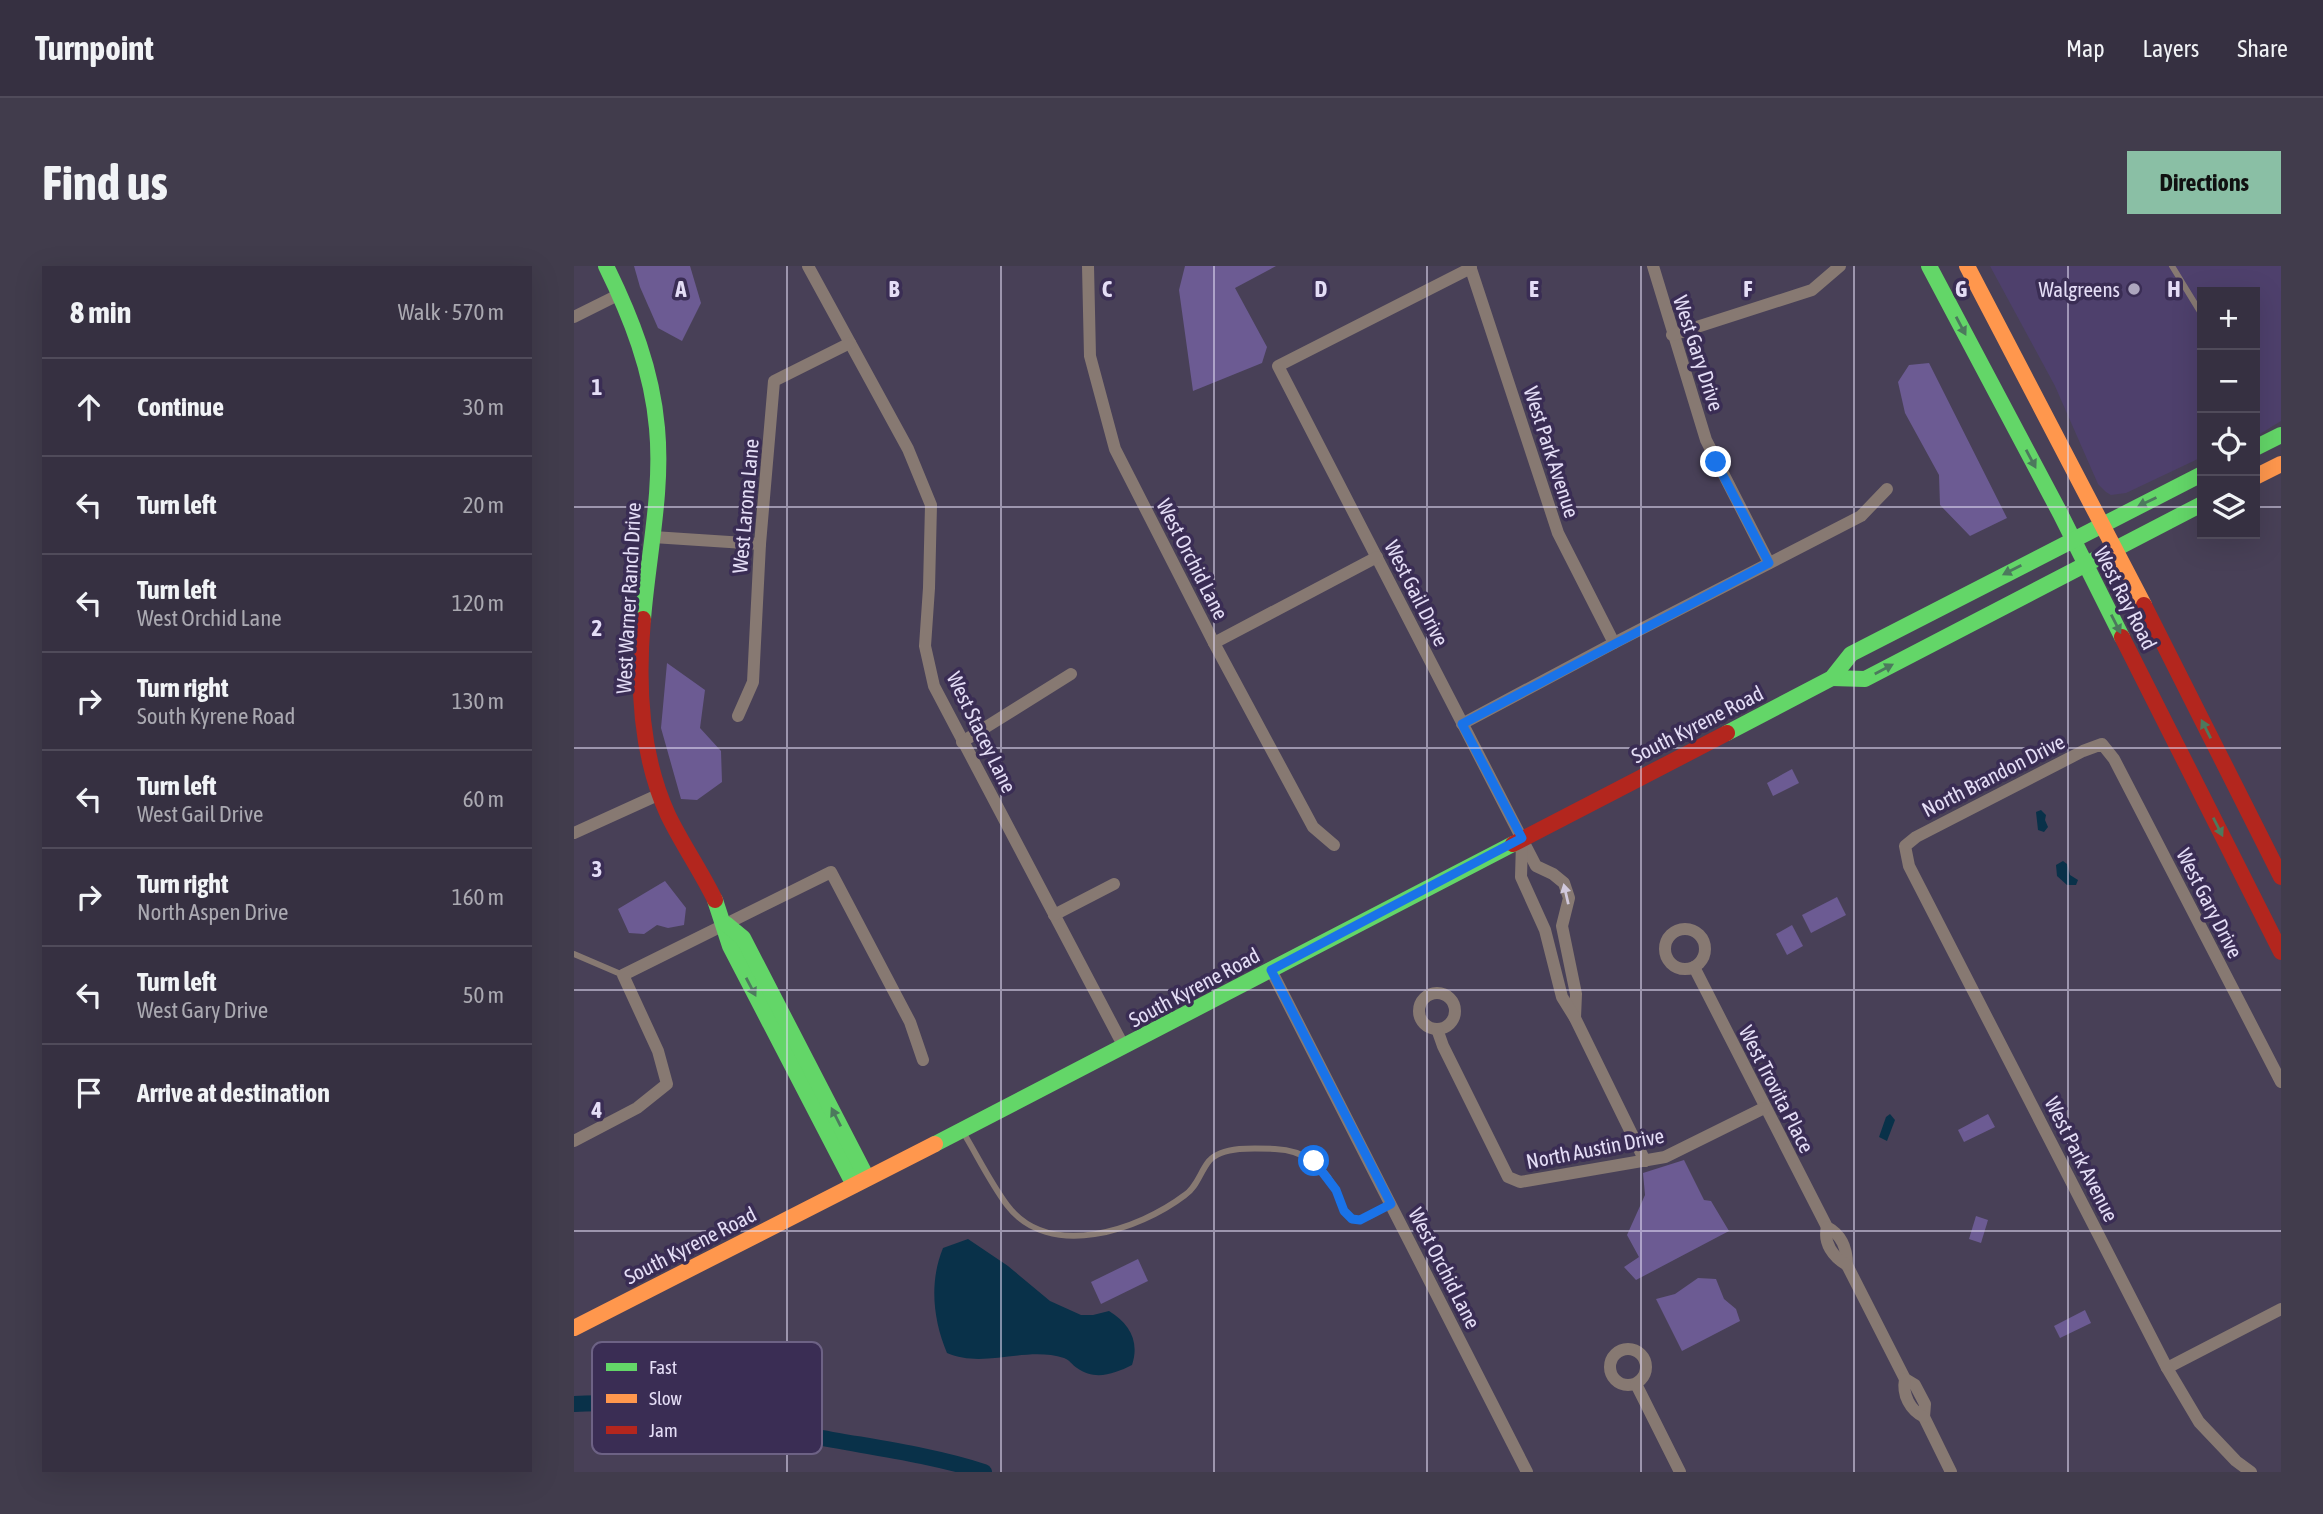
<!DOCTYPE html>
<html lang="en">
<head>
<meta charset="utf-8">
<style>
	body { margin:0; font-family:"Asap Condensed",sans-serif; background:#413c4c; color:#f1f3f6 }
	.controls { position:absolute; right:21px; top:21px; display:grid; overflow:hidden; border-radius:0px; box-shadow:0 7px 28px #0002 }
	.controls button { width:63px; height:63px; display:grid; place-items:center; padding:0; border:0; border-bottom:2px solid #504b5a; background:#363041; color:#f1f3f6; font:35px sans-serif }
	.stop { position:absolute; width:21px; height:21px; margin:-16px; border:5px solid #1a73e8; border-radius:50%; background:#fff }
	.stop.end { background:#1a73e8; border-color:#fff; box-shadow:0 2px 7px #0008 }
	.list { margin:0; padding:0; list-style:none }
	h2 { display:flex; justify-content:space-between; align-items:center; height:91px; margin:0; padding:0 28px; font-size:30px }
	h2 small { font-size:23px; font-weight:400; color:#aaa9b1 }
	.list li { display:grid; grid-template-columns:46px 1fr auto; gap:21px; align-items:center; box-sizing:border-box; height:98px; padding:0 28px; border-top:2px solid #504b5a }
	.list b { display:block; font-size:26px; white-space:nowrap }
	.list p { margin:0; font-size:23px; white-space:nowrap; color:#aaa9b1 }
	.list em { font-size:23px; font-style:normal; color:#aaa9b1 }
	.icon { flex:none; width:38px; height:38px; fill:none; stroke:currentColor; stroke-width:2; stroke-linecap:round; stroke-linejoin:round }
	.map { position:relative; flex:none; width:1707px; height:1206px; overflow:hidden; border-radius:0px }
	header { display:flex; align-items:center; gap:42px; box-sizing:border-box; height:98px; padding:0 35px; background:#363041; border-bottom:2px solid #504b5a }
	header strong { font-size:33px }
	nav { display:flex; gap:38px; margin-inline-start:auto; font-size:24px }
	.intro { display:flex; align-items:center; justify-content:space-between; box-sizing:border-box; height:168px; padding:0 42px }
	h1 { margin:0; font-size:49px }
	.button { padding:18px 32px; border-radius:0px; background:#8abfa5; color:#111; font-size:24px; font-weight:700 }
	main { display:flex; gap:42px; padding:0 42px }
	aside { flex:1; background:#363041; border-radius:0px; box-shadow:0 7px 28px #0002 }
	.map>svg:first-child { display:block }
</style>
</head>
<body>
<header>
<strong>Turnpoint</strong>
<nav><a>Map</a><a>Layers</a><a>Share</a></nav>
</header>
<div class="intro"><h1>Find us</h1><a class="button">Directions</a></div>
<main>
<aside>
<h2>8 min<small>Walk · 570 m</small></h2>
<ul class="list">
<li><svg class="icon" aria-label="ahead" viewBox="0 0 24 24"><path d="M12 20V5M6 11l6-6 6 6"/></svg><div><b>Continue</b></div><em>30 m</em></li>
<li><svg class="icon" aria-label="left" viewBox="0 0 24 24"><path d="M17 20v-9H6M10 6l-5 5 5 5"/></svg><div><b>Turn left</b></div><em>20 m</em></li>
<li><svg class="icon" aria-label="left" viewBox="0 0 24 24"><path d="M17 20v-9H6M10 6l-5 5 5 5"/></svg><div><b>Turn left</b><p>West Orchid Lane</p></div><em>120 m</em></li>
<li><svg class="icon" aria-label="right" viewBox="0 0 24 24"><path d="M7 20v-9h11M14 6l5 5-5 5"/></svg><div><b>Turn right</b><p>South Kyrene Road</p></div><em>130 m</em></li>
<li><svg class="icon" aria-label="left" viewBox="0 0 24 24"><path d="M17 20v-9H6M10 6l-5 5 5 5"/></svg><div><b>Turn left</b><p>West Gail Drive</p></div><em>60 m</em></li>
<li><svg class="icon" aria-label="right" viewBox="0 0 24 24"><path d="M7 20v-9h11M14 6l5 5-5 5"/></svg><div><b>Turn right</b><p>North Aspen Drive</p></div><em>160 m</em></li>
<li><svg class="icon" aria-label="left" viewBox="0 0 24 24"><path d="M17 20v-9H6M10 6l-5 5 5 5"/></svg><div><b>Turn left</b><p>West Gary Drive</p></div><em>50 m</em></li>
<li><svg class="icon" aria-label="arrive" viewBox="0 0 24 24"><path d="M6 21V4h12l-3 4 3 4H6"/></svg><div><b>Arrive at destination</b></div></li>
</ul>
</aside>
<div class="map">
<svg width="1707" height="1206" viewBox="0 0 1707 1206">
	<rect width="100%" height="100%" fill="#484057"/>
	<path fill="#4e406c" d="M 1416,0 L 1707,0 L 1707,155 L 1681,171 L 1681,26 L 1628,26 L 1628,191 L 1552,227 L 1537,229 L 1532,226 L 1524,218 L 1481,120 Z"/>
	<g fill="#6c5b93">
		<path d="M 60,0 L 116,0 L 127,37 L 108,75 L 84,62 L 66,21 Z"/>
		<path d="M 611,0 L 702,0 L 661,22 L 693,81 L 688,97 L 619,125 L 605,24 Z"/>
		<path d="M 1355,97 L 1433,252 L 1396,270 L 1366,239 L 1365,209 L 1331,147 L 1324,116 L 1335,99 Z"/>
		<path d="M 93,397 L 131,424 L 126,462 L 147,485 L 148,516 L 123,534 L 107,533 L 87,462 Z"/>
		<path d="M 1218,503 L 1225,517 L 1199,530 L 1193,517 Z"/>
		<path d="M 91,615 L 112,642 L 110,659 L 94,662 L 83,659 L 70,668 L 55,667 L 44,643 Z"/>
		<path d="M 1263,631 L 1272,649 L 1237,667 L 1228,649 Z"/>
		<path d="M 1218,659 L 1229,680 L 1213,689 L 1202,668 Z"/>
		<path d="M 1414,848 L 1421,861 L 1390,876 L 1384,864 Z"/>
		<path d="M 1110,894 L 1130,934 L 1137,935 L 1155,965 L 1062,1014 L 1050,1001 L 1065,991 L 1053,969 L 1071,929 L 1069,907 Z"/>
		<path d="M 1402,950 L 1414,954 L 1407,977 L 1395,973 Z"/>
		<path d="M 564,993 L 574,1015 L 527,1038 L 517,1016 Z"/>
		<path d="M 1124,1012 L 1142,1013 L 1150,1033 L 1162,1043 L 1166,1055 L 1108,1085 L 1082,1033 L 1101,1028 Z"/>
		<path d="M 1511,1044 L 1517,1057 L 1486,1072 L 1480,1060 Z"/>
	</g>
	<g fill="#093149">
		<path d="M 1467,544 L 1472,549 L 1471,554 L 1474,561 L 1470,566 L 1464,564 L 1462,546 Z"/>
		<path d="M 1489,595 L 1493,598 L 1496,609 L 1504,614 L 1502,619 L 1493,619 L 1483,610 L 1482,599 Z"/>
		<path d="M 1316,848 L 1321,854 L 1313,875 L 1305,871 L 1312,851 Z"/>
		<path d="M 394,973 L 434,1000 L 476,1035 L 507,1049 L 519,1049 L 535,1045 C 555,1057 566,1075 558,1099 C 540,1108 521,1115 503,1102 C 498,1099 496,1094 490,1092 C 452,1080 409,1103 373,1087 C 359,1054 355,1016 369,982 Z"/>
	</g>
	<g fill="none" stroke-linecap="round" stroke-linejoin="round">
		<path stroke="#093149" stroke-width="16" d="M 0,1138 C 80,1133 160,1155 238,1170 C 295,1181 355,1188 410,1206"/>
		<g stroke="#877972" stroke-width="6">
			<path d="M 1598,0 L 1628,49"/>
			<path d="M 0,688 L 49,709"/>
			<path d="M 389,866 C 403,889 416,916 433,939 C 475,995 565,964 611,929 C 623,921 626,906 635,895 C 648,880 682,882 701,883 C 731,884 753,901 764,930 C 767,937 770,948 778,952 C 788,958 808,943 817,938"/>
		</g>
		<g stroke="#877972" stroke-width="12">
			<path d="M 234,0 L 334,183 L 357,239 L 355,322 L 351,380 L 360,420 L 550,781"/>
			<path d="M 514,0 L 516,90 L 541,183 L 640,377 L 739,561 L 760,579"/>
			<path d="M 896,0 L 984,267 L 1040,377"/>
			<path d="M 1079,0 L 1132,174 L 1195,297"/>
			<path d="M 897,2 L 704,100 L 962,600 L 979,608 L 990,617 L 995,632 L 988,660 L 1002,728 L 1001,752"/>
			<path d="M 0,51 L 46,28"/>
			<path d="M 1098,69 L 1238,24 L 1266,0"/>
			<path d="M 79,271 L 186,278"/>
			<path d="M 640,377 L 803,291"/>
			<path d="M 164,450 L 179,416 L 186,278 L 200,115 L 276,77"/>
			<path d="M 888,458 L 1040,377 L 1287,250 L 1313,223"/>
			<path d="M 388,476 L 497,408"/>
			<path d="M 0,567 L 86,528"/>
			<path d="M 948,576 L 947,611 L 971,664 L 988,731 L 1001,752 L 1071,895"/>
			<path d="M 480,649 L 540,618"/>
			<circle cx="1111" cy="683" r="20"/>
			<path d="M 1120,701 L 1253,961 C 1268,969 1273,982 1273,999 L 1331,1113 L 1341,1119 L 1351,1138 L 1350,1151 L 1377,1206"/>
			<path d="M 697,704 L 953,1206"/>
			<circle cx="863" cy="745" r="18"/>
			<path d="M 863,763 L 869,780 L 934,911 L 946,916 L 1091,891 L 1190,842"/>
			<path d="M 0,875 L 63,842 L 93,818 L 84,785 L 49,709 L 257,606 L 336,756 L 349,794"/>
			<path d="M 1253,961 C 1249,977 1259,991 1273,999"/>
			<circle cx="1054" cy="1101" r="18"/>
			<path d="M 1593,1102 L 1707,1043"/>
			<path d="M 1331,1113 C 1328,1129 1336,1144 1350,1151"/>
			<path d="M 1062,1118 L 1106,1206"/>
			<path d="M 1677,1206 L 1662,1195 L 1625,1156 L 1593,1102 L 1335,600 L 1331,580 L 1342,571 L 1509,485 L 1528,478 L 1540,493 L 1707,816"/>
		</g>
		<g stroke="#63d668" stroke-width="16">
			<path d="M 32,0 C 57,51 78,104 83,162 C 89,225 74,290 69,353"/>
			<path d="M 1355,0 L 1486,247 L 1548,371"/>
			<path d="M 1681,182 L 1707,169"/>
			<path d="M 1258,412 L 1291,413 L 1628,238"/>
			<path d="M 1153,467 L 1258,412 L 1277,388 L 1628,208"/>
			<path d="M 141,634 L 156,680 L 280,919"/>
			<path d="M 152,658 L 169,672 L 293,912"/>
			<path d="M 361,878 L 939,578"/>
		</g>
		<g stroke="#ff974d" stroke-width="16">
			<path d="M 1393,0 L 1570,339"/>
			<path d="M 1681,211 L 1707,198"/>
			<path d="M 0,1062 L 361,878"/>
		</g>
		<g stroke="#b3261e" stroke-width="16">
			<path d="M 1570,339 L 1707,611"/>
			<path d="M 69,353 C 63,419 66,488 94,549 C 108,578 127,605 141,634"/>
			<path d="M 1548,371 L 1707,686"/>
			<path d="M 939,578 L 1153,467"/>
		</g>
	</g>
	<defs><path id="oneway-solid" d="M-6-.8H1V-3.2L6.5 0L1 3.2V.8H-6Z" transform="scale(1.75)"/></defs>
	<g fill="#4c795d">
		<use href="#oneway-solid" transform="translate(1387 60) rotate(62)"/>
		<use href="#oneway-solid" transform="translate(1457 193) rotate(62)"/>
		<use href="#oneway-solid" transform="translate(1573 236) rotate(154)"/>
		<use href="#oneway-solid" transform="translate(1438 304) rotate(153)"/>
		<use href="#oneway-solid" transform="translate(1542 358) rotate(63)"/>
		<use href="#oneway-solid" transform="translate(1310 403) rotate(-28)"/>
		<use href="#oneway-solid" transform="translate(1632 463) rotate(-117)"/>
		<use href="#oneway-solid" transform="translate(1644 561) rotate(63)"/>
		<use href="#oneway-solid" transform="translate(177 721) rotate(62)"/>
		<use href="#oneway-solid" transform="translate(262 851) rotate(-117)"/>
	</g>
	<use fill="#d1c9dc" href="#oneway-solid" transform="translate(992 628) rotate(-103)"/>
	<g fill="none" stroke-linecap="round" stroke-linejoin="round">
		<path stroke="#1a73e8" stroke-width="9" d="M 740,895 L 762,924 L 770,945 L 778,953 L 786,954 L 817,938 L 697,704 L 948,572 L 888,458 L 1195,297 L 1142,196"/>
	</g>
	<path fill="none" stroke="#e4ddf6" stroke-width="2" stroke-opacity="0.55" d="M 213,0 L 213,1206M 427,0 L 427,1206M 640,0 L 640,1206M 853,0 L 853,1206M 1067,0 L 1067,1206M 1280,0 L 1280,1206M 1494,0 L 1494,1206M 0,241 L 1628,241M 1681,241 L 1707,241M 0,482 L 1707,482M 0,724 L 1707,724M 0,965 L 1707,965"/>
	<circle fill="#ada6be" stroke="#3a2d54" stroke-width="2.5" cx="1560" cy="23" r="7"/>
	<g text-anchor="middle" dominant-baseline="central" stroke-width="7" stroke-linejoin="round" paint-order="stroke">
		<g font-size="21" fill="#e4ddf6" stroke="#3a2d54" text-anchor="end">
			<text x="1546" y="23">Walgreens</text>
		</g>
		<g font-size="21" fill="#e4ddf6" stroke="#3a2d54">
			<text transform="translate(1125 87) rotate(72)">West Gary Drive</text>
			<text transform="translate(978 186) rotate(72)">West Park Avenue</text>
			<text transform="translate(171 240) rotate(-85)">West Larona Lane</text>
			<text transform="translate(619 293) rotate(63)">West Orchid Lane</text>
			<text transform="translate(843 327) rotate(63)">West Gail Drive</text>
			<text transform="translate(54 332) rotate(-87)">West Warner Ranch Drive</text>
			<text transform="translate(1552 332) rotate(63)">West Ray Road</text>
			<text transform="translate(1123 458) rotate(-27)">South Kyrene Road</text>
			<text transform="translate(408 466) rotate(64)">West Stacey Lane</text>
			<text transform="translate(1419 509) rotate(-27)">North Brandon Drive</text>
			<text transform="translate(1636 637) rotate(63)">West Gary Drive</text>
			<text transform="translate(620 721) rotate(-28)">South Kyrene Road</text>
			<text transform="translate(1203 823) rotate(63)">West Trovita Place</text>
			<text transform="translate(1021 882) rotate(-11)">North Austin Drive</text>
			<text transform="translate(1508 893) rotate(63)">West Park Avenue</text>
			<text transform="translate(116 979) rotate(-27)">South Kyrene Road</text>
			<text transform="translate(871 1002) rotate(63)">West Orchid Lane</text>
		</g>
	</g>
	<rect x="18" y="1076" width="230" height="112" rx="10" fill="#3a2d54" stroke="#6d6285" stroke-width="2"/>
	<rect x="32" y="1097" width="31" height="8" fill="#63d668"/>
	<rect x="32" y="1128" width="31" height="9" fill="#ff974d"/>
	<rect x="32" y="1160" width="31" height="8" fill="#b3261e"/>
	<g font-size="19" fill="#e4ddf6">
		<text x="75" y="1108">Fast</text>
		<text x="75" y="1139">Slow</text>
		<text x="75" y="1171">Jam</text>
	</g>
	<g font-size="23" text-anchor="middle" font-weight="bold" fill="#e4ddf6" stroke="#3a2d54" stroke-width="7" stroke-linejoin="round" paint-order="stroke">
		<text x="107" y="31">A</text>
		<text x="320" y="31">B</text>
		<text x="533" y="31">C</text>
		<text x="747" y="31">D</text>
		<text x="960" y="31">E</text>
		<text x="1174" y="31">F</text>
		<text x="1387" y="31">G</text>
		<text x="1600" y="31">H</text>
		<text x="23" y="129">1</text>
		<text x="23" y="370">2</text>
		<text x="23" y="611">3</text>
		<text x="23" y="852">4</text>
	</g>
</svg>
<div class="controls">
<button>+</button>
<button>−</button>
<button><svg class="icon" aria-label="locate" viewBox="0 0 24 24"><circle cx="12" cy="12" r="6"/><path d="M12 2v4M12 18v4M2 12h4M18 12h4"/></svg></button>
<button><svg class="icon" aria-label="layers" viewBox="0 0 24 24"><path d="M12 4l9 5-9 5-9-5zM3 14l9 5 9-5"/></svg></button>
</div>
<div class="stop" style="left:740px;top:895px"></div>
<div class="stop end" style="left:1142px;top:196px"></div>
</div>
</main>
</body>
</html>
